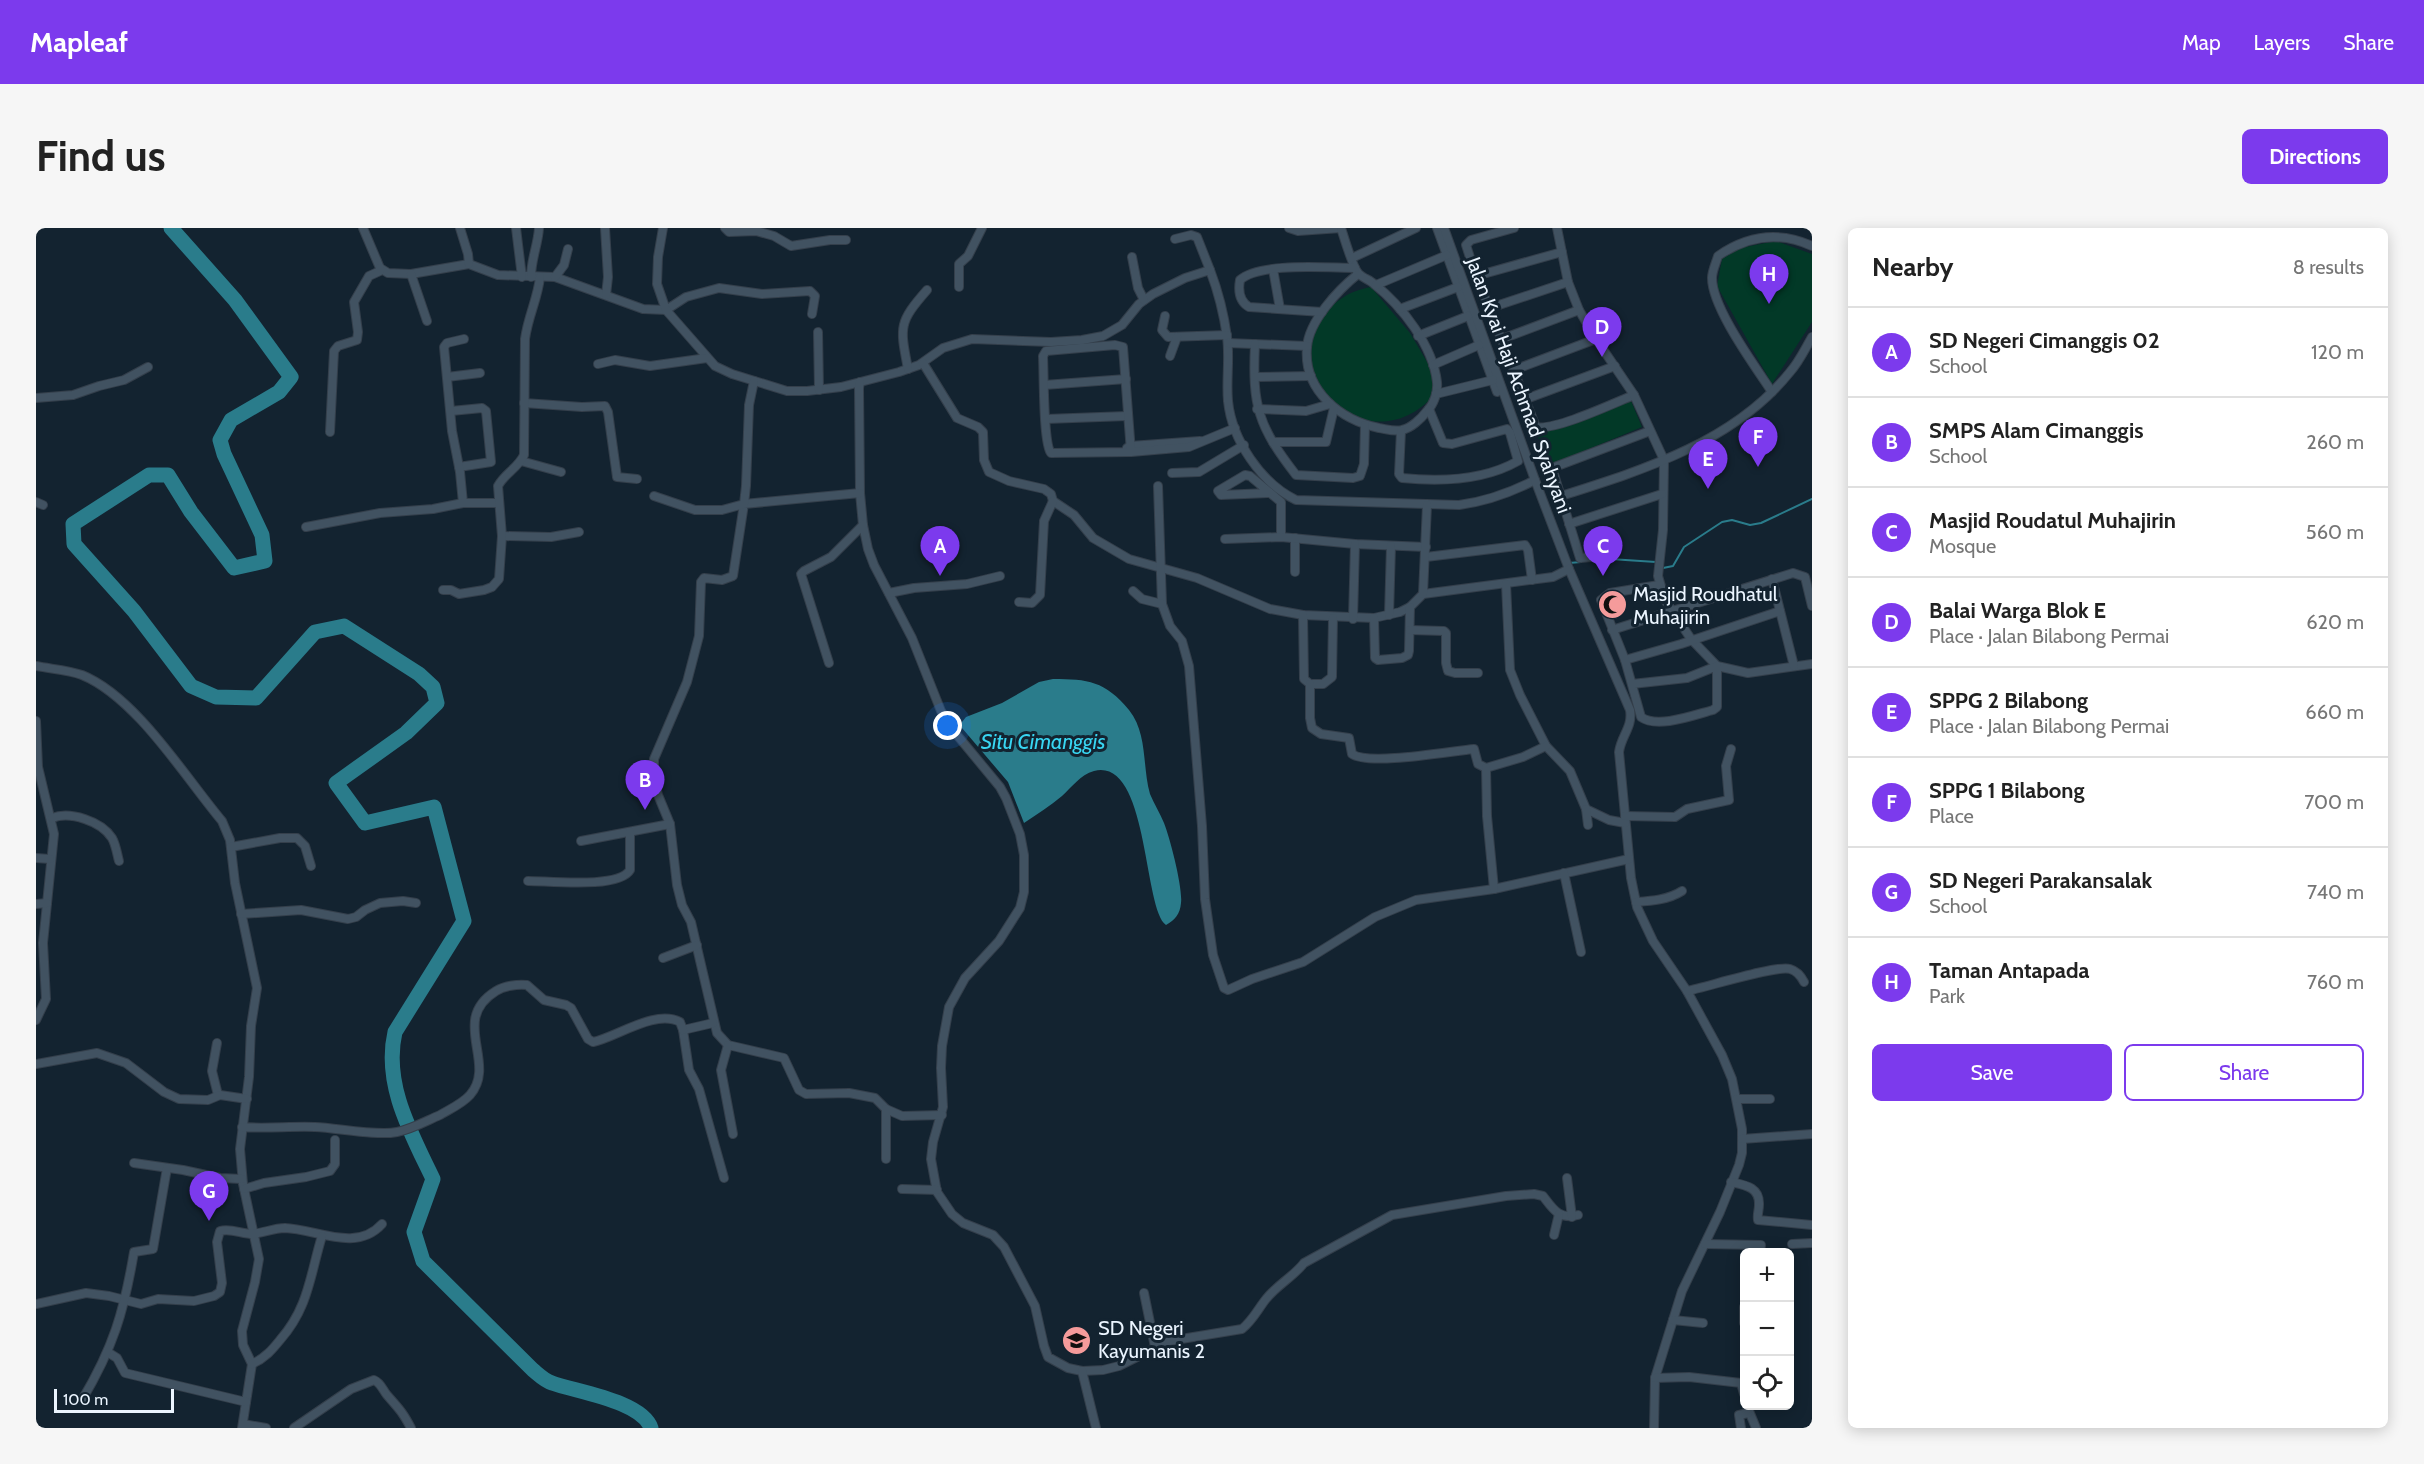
<!DOCTYPE html>
<html lang="en">
<head>
<meta charset="utf-8">
<style>
	body { margin:0; font-family:Cabin,sans-serif; background:#f6f6f6; color:#222 }
	.controls { position:absolute; right:18px; bottom:18px; display:grid; overflow:hidden; border-radius:9px; box-shadow:0 3px 15px #0003 }
	.controls button { width:54px; height:54px; display:grid; place-items:center; padding:0; border:0; border-bottom:2px solid #e0e0e0; background:#fff; color:#222; font:30px sans-serif }
	.scale { position:absolute; left:18px; bottom:15px; width:120px; box-sizing:border-box; padding-left:6px; border:3px solid #ebf5ff; border-top:0; font-size:16px; line-height:21px; white-space:nowrap; color:#ebf5ff; -webkit-text-stroke:4px #132330; paint-order:stroke }
	.you { position:absolute; left:912px; top:498px; width:21px; height:21px; margin:-15px; border:4px solid #fff; border-radius:50%; background:#1a73e8; box-shadow:0 0 0 9px #1a73e833 }
	.badge { display:grid; place-items:center; width:39px; height:39px; border-radius:50%; background:#7c3aed; color:#fff; font-size:20px; font-weight:700 }
	.pin { position:absolute; translate:-50% -50px; filter:drop-shadow(0 2px 3px #0008) }
	.pin::after { content:''; position:absolute; top:32px; width:21px; height:18px; background:inherit; clip-path:polygon(0 0,100% 0,50% 100%) }
	.list { margin:0; padding:0; list-style:none }
	h2 { display:flex; justify-content:space-between; align-items:center; height:78px; margin:0; padding:0 24px; font-size:26px }
	h2 small { font-size:20px; font-weight:400; color:#767676 }
	.list li { display:grid; grid-template-columns:39px 1fr auto; gap:18px; align-items:center; box-sizing:border-box; height:90px; padding:0 24px; border-top:2px solid #e0e0e0 }
	.list b { display:block; font-size:22px; white-space:nowrap }
	.list p { margin:0; font-size:20px; white-space:nowrap; color:#767676 }
	.list em { font-size:20px; font-style:normal; color:#767676 }
	.actions { display:flex; gap:12px; padding:18px 24px }
	.actions a { flex:1; padding:14px 0; border:2px solid #7c3aed; border-radius:9px; text-align:center; font-size:21px; color:#7c3aed }
	.actions .main { background:#7c3aed; color:#fff }
	.icon { flex:none; width:33px; height:33px; fill:none; stroke:currentColor; stroke-width:2; stroke-linecap:round; stroke-linejoin:round }
	.map { position:relative; flex:none; width:1776px; height:1200px; overflow:hidden; border-radius:9px }
	header { display:flex; align-items:center; gap:36px; box-sizing:border-box; height:84px; padding:0 30px; background:#7c3aed; color:#fff }
	header strong { font-size:28px }
	nav { display:flex; gap:33px; margin-inline-start:auto; font-size:21px }
	.intro { display:flex; align-items:center; justify-content:space-between; box-sizing:border-box; height:144px; padding:0 36px }
	h1 { margin:0; font-size:42px }
	.button { padding:15px 27px; border-radius:9px; background:#7c3aed; color:#fff; font-size:21px; font-weight:700 }
	main { display:flex; gap:36px; padding:0 36px }
	aside { flex:1; background:#fff; border-radius:9px; box-shadow:0 3px 15px #0003 }
	.map>svg:first-child { display:block }
</style>
</head>
<body>
<header>
<strong>Mapleaf</strong>
<nav><a>Map</a><a>Layers</a><a>Share</a></nav>
</header>
<div class="intro"><h1>Find us</h1><a class="button">Directions</a></div>
<main>
<div class="map">
<svg width="1776" height="1200" viewBox="0 0 1776 1200">
	<rect width="100%" height="100%" fill="#132330"/>
	<g fill="#023927">
		<path d="M 1740,13 L 1776,26 L 1776,94 L 1736,156 L 1681,58 L 1686,31 L 1704,20 Z"/>
		<path d="M 1335,59 L 1374,105 L 1397,144 L 1398,167 C 1339,235 1241,159 1286,91 C 1298,72 1314,63 1335,59 Z"/>
		<path d="M 1595,173 L 1606,199 L 1514,237 L 1501,207 Z"/>
	</g>
	<path fill="#2a7c8b" d="M 1017,451 C 1052,451 1069,453 1093,482 C 1112,506 1106,538 1114,566 C 1118,576 1124,585 1128,595 C 1134,610 1147,660 1145,675 C 1144,686 1139,692 1130,697 C 1107,681 1113,529 1058,543 C 1044,547 1036,559 1026,568 C 1014,578 1001,586 988,595 L 972,554 L 926,500 L 926,494 L 930,489 L 966,475 L 1003,454 Z"/>
	<g fill="none" stroke-linecap="round" stroke-linejoin="round">
		<g stroke="#2a7c8b" stroke-width="2">
			<path d="M 1574,331 L 1620,334"/>
			<path d="M 1533,335 L 1545,334"/>
			<path d="M 1627,340 L 1637,338 L 1648,319 L 1686,294 L 1696,292 L 1714,297 L 1725,295 L 1776,271"/>
		</g>
		<path stroke="#2a7c8b" stroke-width="15" d="M 135,0 L 199,72 L 255,149 L 243,164 L 195,192 L 184,212 L 188,226 L 226,307 L 229,333 L 198,340 L 155,284 L 132,247 L 113,247 L 37,296 L 38,316 L 98,383 L 155,458 L 180,469 L 220,470 L 279,404 L 308,398 L 383,446 L 397,459 L 401,475 L 370,505 L 300,555 L 329,595 L 398,579 L 428,693 L 359,804 C 347,856 375,905 397,951 L 378,1004 L 387,1033 L 497,1142 C 503,1147 509,1153 516,1155 C 541,1164 606,1173 615,1200"/>
		<defs>
			<g id="minor">
				<path d="M 327,0 L 344,40 L 352,45 L 375,46 L 433,36 L 462,47 L 519,49 L 607,81 L 630,82 L 650,69 L 683,60 L 726,66 L 774,63 L 779,68 L 776,86"/>
				<path d="M 424,0 L 432,26 L 433,36"/>
				<path d="M 480,0 L 486,49"/>
				<path d="M 569,0 L 572,49 L 570,67"/>
				<path d="M 627,0 L 622,29 L 621,56 L 630,82 L 679,138 L 696,146 L 751,163 L 771,163 L 805,159 L 863,144 L 883,137 L 907,120 L 936,111 L 1015,114 L 1046,112 L 1067,108 L 1086,97 L 1103,76 L 1117,66 L 1149,50 L 1174,42 C 1182,63 1188,87 1191,109 C 1194,130 1190,152 1192,173 C 1196,212 1225,255 1260,272 L 1423,277 C 1452,273 1474,265 1499,252"/>
				<path d="M 689,0 L 693,4 L 720,3 L 738,8 L 755,18 L 794,12 L 810,12"/>
				<path d="M 1253,0 L 1262,3 L 1305,0"/>
				<path d="M 1305,0 C 1308,9 1317,41 1323,46 C 1327,50 1334,52 1338,56 C 1366,78 1397,118 1401,154 C 1402,164 1398,176 1391,183 C 1385,191 1375,200 1366,202 C 1359,204 1350,201 1343,200 C 1305,192 1267,163 1271,119 C 1273,93 1302,62 1322,46"/>
				<path d="M 1401,0 L 1461,164"/>
				<path d="M 1408,0 L 1499,252 L 1533,341 L 1594,482 C 1597,499 1585,508 1583,524 L 1595,650 L 1601,679 L 1617,713 L 1651,763 L 1686,827 L 1696,851 L 1706,901 L 1706,925 L 1703,937 L 1684,984 L 1646,1063 L 1619,1150 L 1618,1200"/>
				<path d="M 1478,0 L 1435,12 L 1430,17 L 1438,42 L 1500,199 C 1519,203 1578,175 1598,167"/>
				<path d="M 1521,0 L 1532,54 L 1543,82 L 1560,111 L 1598,167 L 1628,232 L 1627,302 L 1622,348 L 1629,372 L 1655,411 L 1681,438 L 1712,445 L 1776,436"/>
				<path d="M 1139,11 L 1155,7 L 1161,9 L 1174,42"/>
				<path d="M 1096,29 L 1102,60 L 1108,72"/>
				<path d="M 1316,30 L 1380,0"/>
				<path d="M 1237,41 L 1244,81"/>
				<path d="M 375,46 L 391,93"/>
				<path d="M 1440,48 L 1526,24"/>
				<path d="M 495,49 C 495,31 502,17 503,0"/>
				<path d="M 519,49 L 528,37 L 532,21"/>
				<path d="M 1340,57 L 1411,27"/>
				<path d="M 923,59 L 923,36 L 932,28 L 946,0"/>
				<path d="M 1454,80 L 1532,54"/>
				<path d="M 1364,81 L 1422,59"/>
				<path d="M 1286,84 L 1213,79 C 1203,73 1202,63 1204,52 C 1223,34 1292,40 1319,40"/>
				<path d="M 1129,88 L 1126,102 L 1132,109 L 1191,107"/>
				<path d="M 782,104 L 783,162"/>
				<path d="M 1382,108 L 1432,88"/>
				<path d="M 1466,111 L 1543,82"/>
				<path d="M 1192,115 L 1271,118"/>
				<path d="M 1219,116 C 1216,178 1222,198 1260,247 L 1317,250 L 1324,248 L 1328,236 L 1329,197"/>
				<path d="M 1134,128 L 1141,109"/>
				<path d="M 887,135 L 921,190 L 942,199 L 947,204 L 948,232 L 953,244 L 973,253 L 1008,261 L 1015,266 L 1017,273 L 1038,287 L 1057,310 L 1093,331 L 1161,350 L 1234,381 L 1267,387 L 1338,390 L 1364,384 L 1374,379 L 1387,366 L 1517,349 L 1533,341"/>
				<path d="M 562,136 L 579,132 L 614,138 L 671,130"/>
				<path d="M 1397,137 L 1443,117"/>
				<path d="M 872,141 C 864,99 862,95 891,62"/>
				<path d="M 1478,142 L 1560,111"/>
				<path d="M 411,149 L 444,145"/>
				<path d="M 1219,149 L 1275,148"/>
				<path d="M 824,154 L 823,160 L 824,265 L 827,297 L 832,321 L 838,337 L 876,410 L 905,483 L 921,507 L 964,559 L 970,570 L 984,606 L 988,627 L 988,664 L 984,680 L 963,713 L 929,750 L 913,779 L 906,818 L 905,840 L 907,879 L 897,914 L 895,931 L 901,964 L 916,986 L 927,995 L 957,1007 L 968,1019 L 999,1078 L 1008,1118 L 1012,1129 L 1032,1140 L 1046,1143 L 1067,1142 L 1083,1138 L 1133,1113 L 1206,1101 C 1217,1092 1222,1081 1230,1071 C 1241,1057 1257,1049 1268,1035 L 1356,987 L 1470,968 L 1498,966 L 1507,968 C 1517,981 1523,992 1542,987"/>
				<path d="M 1008,157 L 1090,151"/>
				<path d="M 1736,164 C 1719,138 1676,80 1676,50 C 1676,43 1680,35 1682,28 C 1711,8 1743,3 1776,18"/>
				<path d="M 1400,166 L 1457,152"/>
				<path d="M 0,170 L 37,167 L 63,158 L 88,152 L 112,139"/>
				<path d="M 1490,171 L 1579,138"/>
				<path d="M 488,175 L 546,179 L 569,178 L 572,184 L 581,249 L 601,251"/>
				<path d="M 1221,181 L 1270,183 L 1294,176"/>
				<path d="M 415,183 L 446,180 L 450,183 L 455,234 L 423,239"/>
				<path d="M 1010,191 L 1091,188"/>
				<path d="M 1365,203 L 1363,246 L 1366,250 C 1405,254 1447,253 1482,233 L 1474,205 L 1471,201 L 1416,216 L 1407,215 L 1393,181"/>
				<path d="M 294,204 L 298,123 L 302,118 L 321,112 L 322,104 L 318,74 L 333,48 L 344,43 L 344,40"/>
				<path d="M 1237,214 L 1290,214 L 1298,180"/>
				<path d="M 1091,220 L 1094,218 L 1164,213"/>
				<path d="M 1095,224 L 1087,119 L 1079,117 L 1010,123 L 1007,128 C 1008,145 1007,215 1015,225 L 1095,224 L 1153,219 L 1199,200"/>
				<path d="M 485,233 L 525,244"/>
				<path d="M 1136,245 L 1163,244 L 1208,217"/>
				<path d="M 1122,258 L 1126,376 L 1134,398 L 1146,413 L 1153,438 L 1166,598 L 1169,671 L 1177,727 L 1188,760 L 1192,762 L 1216,751 L 1267,734 L 1339,689 L 1380,672 L 1458,661 L 1593,631"/>
				<path d="M 824,265 L 708,276 L 697,348 L 686,352 L 668,350 L 665,354 L 663,408 L 651,454 L 618,531 L 618,549 L 622,567 L 634,596 L 641,657 L 646,677 L 655,694 L 681,805 L 692,817 L 748,830 L 763,862 L 770,866 L 813,865 L 839,870 L 850,881 L 866,888 L 906,887"/>
				<path d="M 1232,265 L 1185,267 L 1182,263 L 1209,247 L 1214,248 L 1245,274 L 1245,309"/>
				<path d="M 618,268 L 659,282 L 686,282 L 708,276 L 710,258 L 713,177 L 718,153"/>
				<path d="M 1525,268 C 1607,242 1698,214 1754,144 C 1763,134 1769,121 1776,109"/>
				<path d="M 0,274 L 7,277"/>
				<path d="M 427,275 L 424,244 L 416,203 L 408,119 L 411,115 L 428,111"/>
				<path d="M 1533,296 L 1626,266"/>
				<path d="M 270,299 L 344,285 L 397,281 L 427,275 L 463,275"/>
				<path d="M 466,308 L 515,309 L 543,304"/>
				<path d="M 1578,309 L 1578,327 L 1544,330 L 1516,240 L 1614,203"/>
				<path d="M 1259,310 L 1259,344"/>
				<path d="M 1189,311 L 1245,309 L 1319,316 L 1390,319"/>
				<path d="M 1390,329 L 1489,317 L 1492,322 L 1496,352"/>
				<path d="M 1736,351 L 1758,438"/>
				<path d="M 1470,356 L 1474,442 L 1484,467 L 1510,518 L 1534,543 L 1550,581 L 1573,592 L 1589,595"/>
				<path d="M 407,362 L 415,362 L 423,366 L 448,362 L 456,359 L 463,351 L 466,308 L 462,258 C 468,246 482,240 488,227 L 489,111 C 492,88 502,70 504,49"/>
				<path d="M 1097,363 L 1106,371 L 1126,376"/>
				<path d="M 853,365 L 878,360 L 931,356 L 964,348"/>
				<path d="M 1387,366 L 1391,277"/>
				<path d="M 983,374 L 996,375 L 1004,367 L 1008,293 L 1017,273"/>
				<path d="M 1267,387 L 1268,451 L 1274,456 L 1287,456 L 1296,449 L 1297,390"/>
				<path d="M 1353,387 L 1355,318"/>
				<path d="M 1338,390 L 1339,430 L 1342,432 L 1366,430 L 1372,427 L 1373,423 L 1374,379"/>
				<path d="M 1317,391 L 1319,316"/>
				<path d="M 1374,402 L 1408,403 L 1410,405 L 1410,435 L 1412,443 L 1419,445 L 1442,445"/>
				<path d="M 1576,402 L 1757,345 L 1769,349 L 1776,378"/>
				<path d="M 1589,432 L 1645,416 L 1744,383"/>
				<path d="M 793,435 L 765,346 L 768,343 L 795,329 L 827,297"/>
				<path d="M 0,438 C 15,441 32,442 46,447 C 100,469 149,549 186,593 L 194,612 L 199,655 L 221,760 L 215,798 L 213,849 L 204,921 L 207,956 L 223,1031 L 219,1054 L 206,1103 L 207,1117 L 216,1136 L 206,1200"/>
				<path d="M 1274,456 L 1274,490 L 1276,500 L 1285,506 L 1313,510 L 1316,526 C 1333,538 1415,523 1438,521 L 1442,536 L 1450,540 L 1487,529 L 1510,518"/>
				<path d="M 1596,456 L 1651,450 L 1681,438 L 1681,479 L 1677,482 C 1658,487 1621,501 1605,489 L 1589,432 L 1565,372 L 1574,365 L 1623,357"/>
				<path d="M 0,493 L 2,539 L 18,606 L 7,715 L 10,771 L 0,792"/>
				<path d="M 1450,540 L 1451,588 L 1458,661"/>
				<path d="M 1550,581 L 1552,597"/>
				<path d="M 1589,588 L 1639,589 L 1651,581 L 1693,572 L 1690,538 L 1695,521"/>
				<path d="M 16,590 C 34,583 65,593 76,610 C 80,617 81,626 83,633"/>
				<path d="M 545,613 L 634,596"/>
				<path d="M 195,619 L 244,610 L 261,610 L 269,618 L 275,638"/>
				<path d="M 0,630 L 14,631"/>
				<path d="M 1528,645 L 1545,724"/>
				<path d="M 492,653 C 513,653 583,661 594,642 L 594,604"/>
				<path d="M 1600,674 C 1615,673 1632,672 1646,663"/>
				<path d="M 0,676 L 11,675"/>
				<path d="M 205,686 L 265,682 L 312,691 L 320,689 L 329,682 L 344,675 L 367,673 L 380,675"/>
				<path d="M 627,730 L 661,717"/>
				<path d="M 1651,763 C 1671,759 1740,737 1754,741 C 1761,743 1765,748 1768,754"/>
				<path d="M 677,795 L 647,802 L 653,842 L 663,861 L 688,950"/>
				<path d="M 181,815 L 176,843 L 182,867"/>
				<path d="M 692,817 L 685,842 L 697,906"/>
				<path d="M 0,836 L 61,825 L 90,835 L 128,864 L 143,871 L 172,872 L 184,867 L 211,871"/>
				<path d="M 1701,871 L 1734,871"/>
				<path d="M 850,881 L 850,931"/>
				<path d="M 206,899 C 230,901 255,898 279,899 C 302,900 340,908 361,904 C 376,901 390,893 404,887 C 414,881 426,876 434,867 C 462,835 413,792 460,763 C 468,758 481,756 491,757 L 508,772 L 530,777 L 535,780 L 552,811 L 557,814 C 581,809 619,781 644,794 L 647,802"/>
				<path d="M 1706,911 L 1776,906"/>
				<path d="M 98,935 L 147,942 L 184,950 L 206,951"/>
				<path d="M 1531,950 L 1536,989"/>
				<path d="M 1695,954 C 1709,957 1724,959 1723,977 C 1723,983 1721,986 1722,992 L 1776,997"/>
				<path d="M 208,961 L 228,955 L 270,949 L 294,943 L 299,936 L 299,912"/>
				<path d="M 866,961 L 901,962"/>
				<path d="M 1518,1007 L 1523,986"/>
				<path d="M 1669,1016 L 1725,1017 L 1724,1024"/>
				<path d="M 1756,1016 L 1776,1015"/>
				<path d="M 1108,1065 L 1119,1119"/>
				<path d="M 0,1076 L 50,1065 L 73,1068 L 105,1076 L 122,1071 L 158,1073 L 178,1068 L 184,1064 L 186,1055 L 181,1014 L 184,1003 C 195,1000 206,1006 217,1006 C 227,1005 238,1000 249,1000 C 280,1001 320,1025 346,996"/>
				<path d="M 1637,1092 L 1667,1095"/>
				<path d="M 1708,1095 L 1708,1079"/>
				<path d="M 73,1125 L 81,1130 L 89,1145 L 210,1174"/>
				<path d="M 216,1136 C 229,1130 236,1122 244,1112 C 273,1079 274,1047 286,1008"/>
				<path d="M 1046,1143 L 1060,1200"/>
				<path d="M 1619,1150 L 1653,1149 L 1705,1155 L 1708,1166"/>
				<path d="M 46,1172 C 77,1120 88,1084 98,1024 L 117,1021 L 131,940"/>
				<path d="M 1711,1178 L 1720,1200"/>
				<path d="M 207,1196 L 230,1200"/>
				<path d="M 258,1200 L 315,1161 L 338,1152 C 345,1155 346,1161 351,1167 C 363,1181 366,1183 375,1200"/>
				<path d="M 1705,1200 L 1703,1187 L 1712,1185"/>
			</g>
		</defs>
		<use href="#minor" stroke="#343f4b" stroke-width="10"/>
		<use href="#minor" stroke="#415261" stroke-width="8"/>
	</g>
	<defs>
		<symbol id="mosque-disc" viewBox="-11 -11 22 22"><circle r="9.5" fill="#f59b9b" stroke="#132330"/><path d="M3.5-4.9A6 6 0 1 0 3.5 4.9A5 5 0 1 1 3.5-4.9Z" fill="#111"/></symbol>
		<symbol id="school-disc" viewBox="-11 -11 22 22"><circle r="9.5" fill="#f59b9b" stroke="#132330"/><path d="M0-5L7-2L0 1L-7-2ZM-4 1L0 2.5L4 1V4Q0 6-4 4Z" fill="#111"/></symbol>
	</defs>
	<g fill-rule="evenodd">
		<use href="#mosque-disc" x="1560" y="360" width="33" height="33"/>
		<use href="#school-disc" x="1024" y="1096" width="33" height="33"/>
	</g>
	<g text-anchor="middle" dominant-baseline="central" stroke-width="6" stroke-linejoin="round" paint-order="stroke">
		<g font-size="20" fill="#ebf5ff" stroke="#132330">
			<text transform="translate(1483 157) rotate(70)">Jalan Kyai Haji Achmad Syahyani</text>
		</g>
		<g font-size="20" fill="#ebf5ff" stroke="#132330" text-anchor="start">
			<text x="1597" y="366">Masjid Roudhatul<tspan x="1597" dy="23">Muhajirin</tspan></text>
			<text x="1062" y="1100">SD Negeri<tspan x="1062" dy="23">Kayumanis 2</tspan></text>
		</g>
		<g font-size="21" font-style="italic" fill="#38d6f2" stroke="#132330">
			<text x="1007" y="513">Situ Cimanggis</text>
		</g>
	</g>
</svg>
<div class="controls">
<button>+</button>
<button>−</button>
<button><svg class="icon" aria-label="locate" viewBox="0 0 24 24"><circle cx="12" cy="12" r="6"/><path d="M12 2v4M12 18v4M2 12h4M18 12h4"/></svg></button>
</div>
<div class="scale">100 m</div>
<div class="you"></div>
<div class="pin badge" style="left:904px;top:348px">A</div>
<div class="pin badge" style="left:609px;top:582px">B</div>
<div class="pin badge" style="left:1567px;top:348px">C</div>
<div class="pin badge" style="left:1566px;top:129px">D</div>
<div class="pin badge" style="left:1672px;top:261px">E</div>
<div class="pin badge" style="left:1722px;top:239px">F</div>
<div class="pin badge" style="left:173px;top:993px">G</div>
<div class="pin badge" style="left:1733px;top:76px">H</div>
</div>
<aside>
<h2>Nearby<small>8 results</small></h2>
<ul class="list">
<li><span class="badge">A</span><div><b>SD Negeri Cimanggis 02</b><p>School</p></div><em>120 m</em></li>
<li><span class="badge">B</span><div><b>SMPS Alam Cimanggis</b><p>School</p></div><em>260 m</em></li>
<li><span class="badge">C</span><div><b>Masjid Roudatul Muhajirin</b><p>Mosque</p></div><em>560 m</em></li>
<li><span class="badge">D</span><div><b>Balai Warga Blok E</b><p>Place · Jalan Bilabong Permai</p></div><em>620 m</em></li>
<li><span class="badge">E</span><div><b>SPPG 2 Bilabong</b><p>Place · Jalan Bilabong Permai</p></div><em>660 m</em></li>
<li><span class="badge">F</span><div><b>SPPG 1 Bilabong</b><p>Place</p></div><em>700 m</em></li>
<li><span class="badge">G</span><div><b>SD Negeri Parakansalak</b><p>School</p></div><em>740 m</em></li>
<li><span class="badge">H</span><div><b>Taman Antapada</b><p>Park</p></div><em>760 m</em></li>
</ul>
<div class="actions"><a class="main">Save</a><a>Share</a></div>
</aside>
</main>
</body>
</html>
